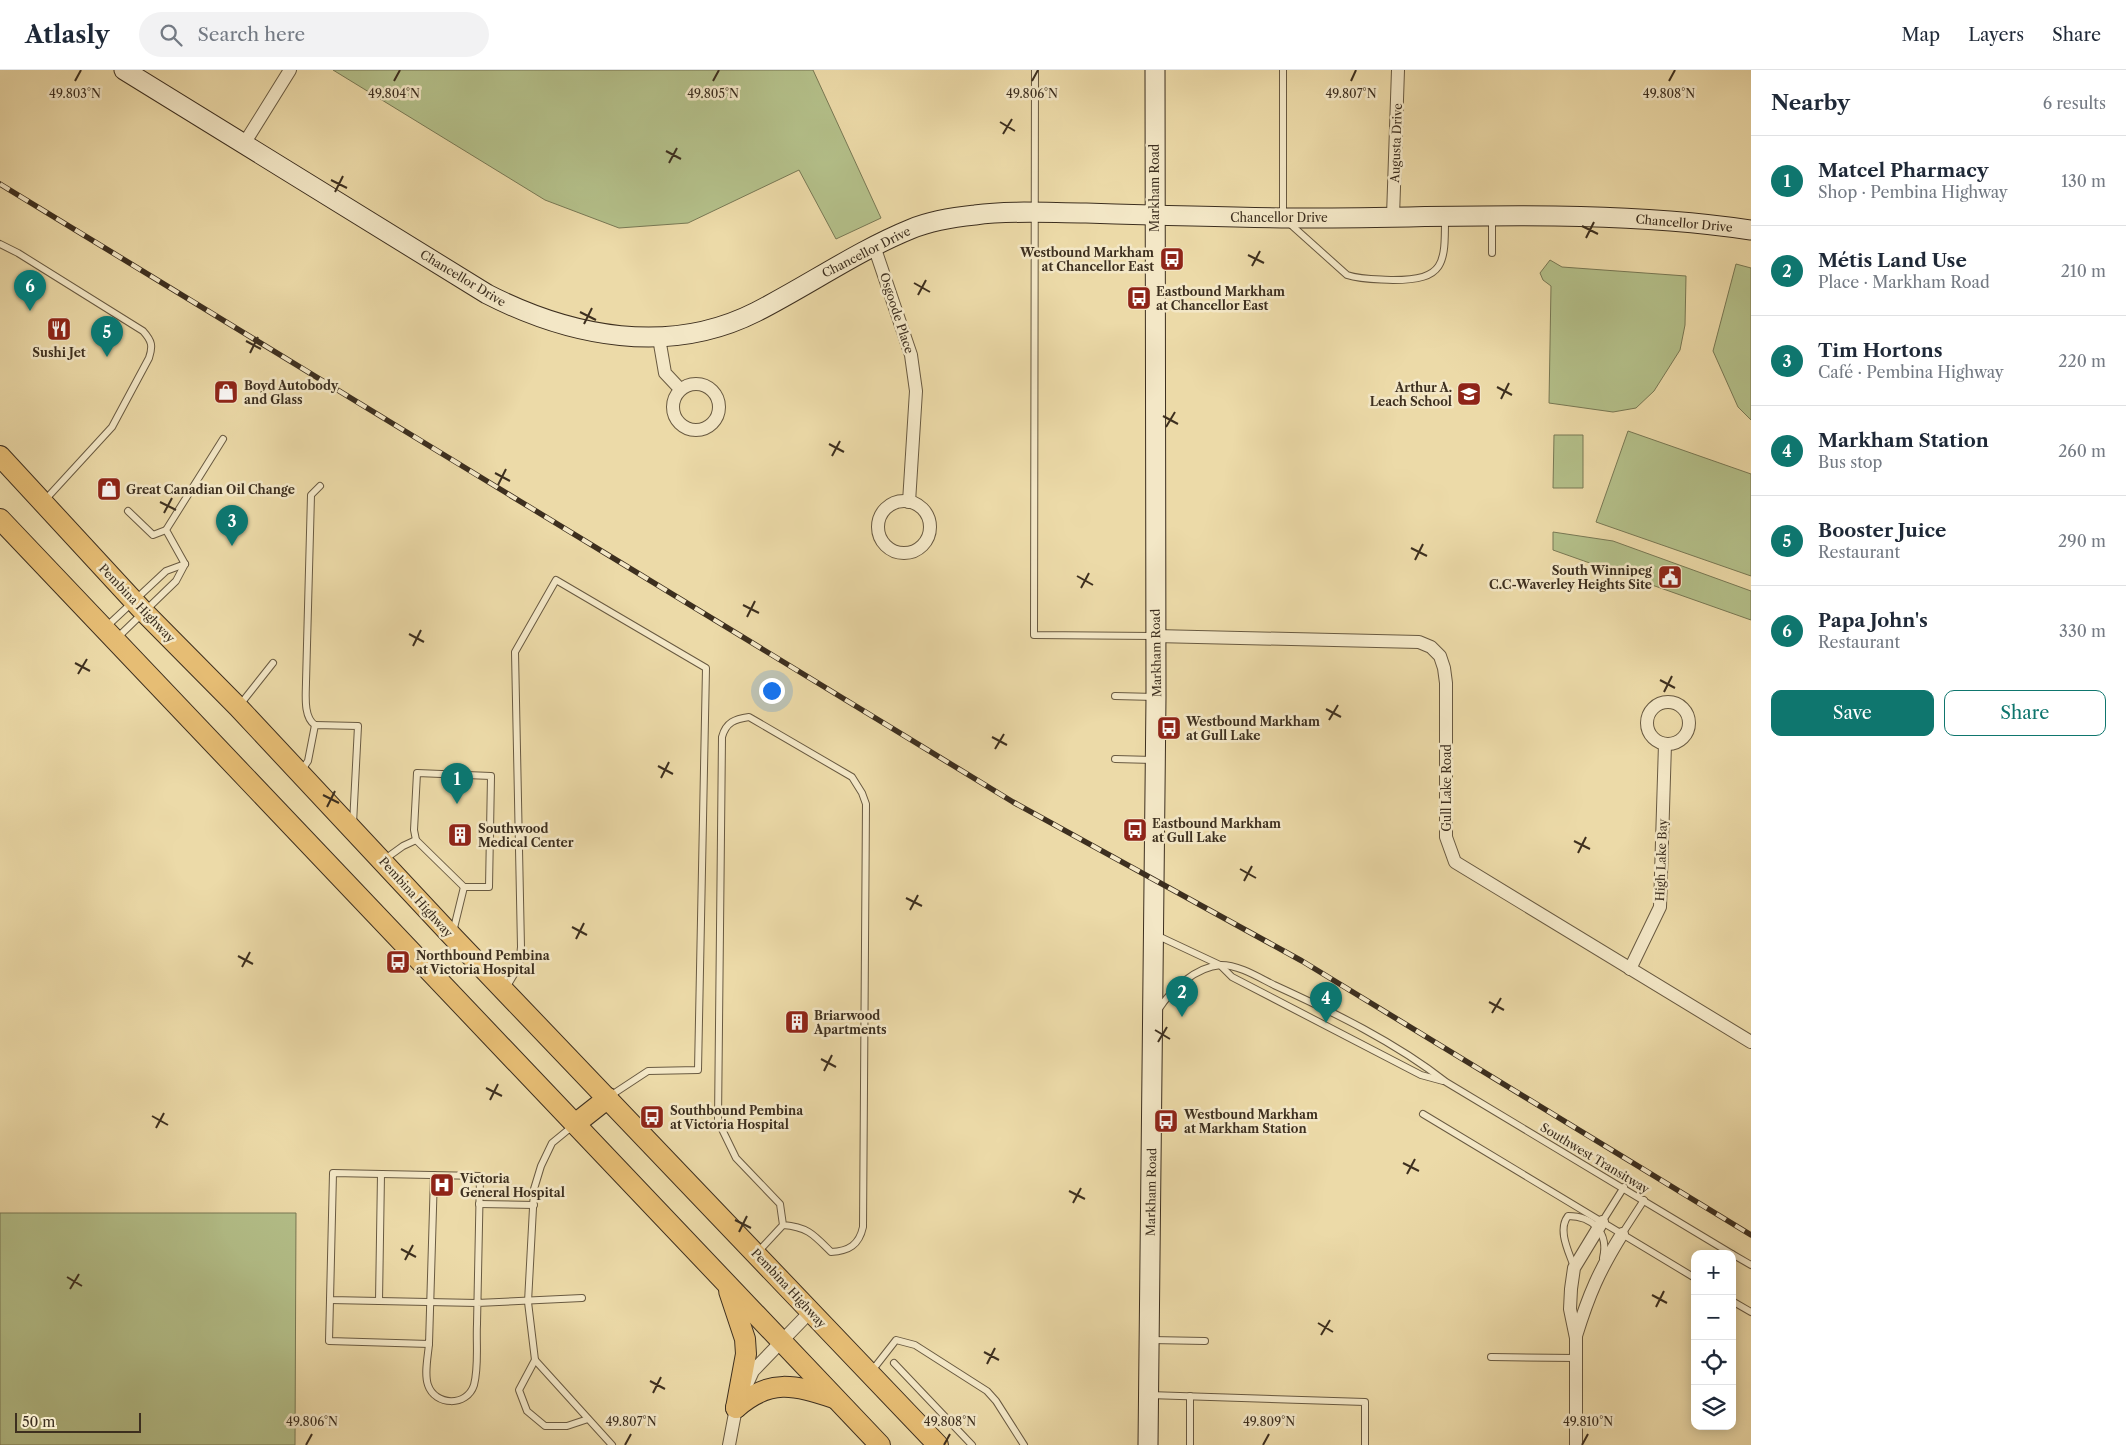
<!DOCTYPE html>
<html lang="en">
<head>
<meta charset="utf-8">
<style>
	body { margin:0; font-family:"Libre Caslon Text",serif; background:#f2f2f3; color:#1f2937 }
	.controls { position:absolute; right:15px; bottom:15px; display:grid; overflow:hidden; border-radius:10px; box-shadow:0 2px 12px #0003 }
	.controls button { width:45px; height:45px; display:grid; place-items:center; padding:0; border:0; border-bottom:1px solid #e0e1e3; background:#fff; color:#1f2937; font:25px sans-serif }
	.scale { position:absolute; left:15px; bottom:12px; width:126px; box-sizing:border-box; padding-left:5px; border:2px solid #3d2f1f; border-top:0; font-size:14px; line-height:18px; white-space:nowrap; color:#3d2f1f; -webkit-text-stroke:4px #f3e7c6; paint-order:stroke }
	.you { position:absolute; left:771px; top:620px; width:18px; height:18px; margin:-12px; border:4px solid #fff; border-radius:50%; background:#1a73e8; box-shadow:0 0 0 8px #1a73e833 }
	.badge { display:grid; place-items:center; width:32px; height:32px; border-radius:50%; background:#0f766e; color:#fff; font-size:16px; font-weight:700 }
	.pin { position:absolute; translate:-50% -41px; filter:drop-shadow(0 1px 2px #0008) }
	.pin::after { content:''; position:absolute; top:26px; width:18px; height:15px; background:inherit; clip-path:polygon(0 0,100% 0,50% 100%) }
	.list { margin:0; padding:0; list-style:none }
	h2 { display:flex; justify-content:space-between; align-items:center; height:65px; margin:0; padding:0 20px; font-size:21px }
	h2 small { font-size:16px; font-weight:400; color:#747a83 }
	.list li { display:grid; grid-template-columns:32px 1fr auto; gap:15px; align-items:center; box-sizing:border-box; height:90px; padding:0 20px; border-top:1px solid #e0e1e3 }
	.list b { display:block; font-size:19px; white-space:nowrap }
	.list p { margin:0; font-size:16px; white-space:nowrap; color:#747a83 }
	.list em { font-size:16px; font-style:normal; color:#747a83 }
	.actions { display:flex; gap:10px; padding:15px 20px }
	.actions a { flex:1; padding:11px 0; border:1px solid #0f766e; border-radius:10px; text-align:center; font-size:18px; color:#0f766e }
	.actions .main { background:#0f766e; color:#fff }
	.icon { flex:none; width:28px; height:28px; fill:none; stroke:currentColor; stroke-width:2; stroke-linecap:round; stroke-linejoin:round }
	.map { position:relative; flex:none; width:1751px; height:1375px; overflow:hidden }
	header { display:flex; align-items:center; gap:30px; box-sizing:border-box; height:70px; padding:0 25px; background:#fff; border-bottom:1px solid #e0e1e3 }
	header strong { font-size:24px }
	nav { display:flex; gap:28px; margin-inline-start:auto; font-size:18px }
	.search { width:350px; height:45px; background:#f2f2f3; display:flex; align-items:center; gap:12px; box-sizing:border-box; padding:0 18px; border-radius:28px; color:#747a83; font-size:19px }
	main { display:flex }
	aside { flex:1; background:#fff }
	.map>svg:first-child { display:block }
</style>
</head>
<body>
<header>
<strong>Atlasly</strong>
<div class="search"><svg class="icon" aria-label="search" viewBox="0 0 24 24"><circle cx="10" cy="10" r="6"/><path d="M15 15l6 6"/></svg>Search here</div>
<nav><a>Map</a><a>Layers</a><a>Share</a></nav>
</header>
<main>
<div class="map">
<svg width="1751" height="1375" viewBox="0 0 1751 1375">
	<rect width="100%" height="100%" fill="#ecdaa8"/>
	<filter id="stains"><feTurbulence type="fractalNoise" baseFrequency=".004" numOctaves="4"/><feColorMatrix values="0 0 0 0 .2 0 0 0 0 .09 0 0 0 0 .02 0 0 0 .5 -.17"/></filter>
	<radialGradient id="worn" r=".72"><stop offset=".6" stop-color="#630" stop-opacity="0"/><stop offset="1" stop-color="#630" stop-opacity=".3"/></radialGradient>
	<g fill="#b4c08a" stroke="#787854">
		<path d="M 333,0 L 813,0 L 881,148 L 836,169 L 799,100 L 688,153 L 619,158 L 545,130 Z"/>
		<path d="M 1550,190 L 1562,197 L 1686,206 L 1685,255 L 1680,280 L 1654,321 L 1636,338 L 1613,342 L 1549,333 L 1551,216 L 1543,210 L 1540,203 Z"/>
		<path d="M 1736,194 L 1751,198 L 1751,350 L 1738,337 L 1713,281 Z"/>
		<path d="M 1628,361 L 1751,404 L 1751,506 L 1596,452 Z"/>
		<path d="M 1554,365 L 1583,365 L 1583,418 L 1553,418 Z"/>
		<path d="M 1553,462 L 1613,471 L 1751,521 L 1751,550 L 1553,480 Z"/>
		<path d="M 0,1143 L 296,1143 L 295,1375 L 0,1375 Z"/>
	</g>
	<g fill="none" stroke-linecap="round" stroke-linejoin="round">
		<defs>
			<g id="lane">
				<path d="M 1035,0 L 1034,565 L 1153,566"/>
				<path d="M 1283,146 L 1283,0"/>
				<path d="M 1492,148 L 1492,183"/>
				<path d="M 1289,153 L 1347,205 C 1362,210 1377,209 1393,210 C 1445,210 1445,194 1445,148"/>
				<path d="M 0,174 L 18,183 L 143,261 C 152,271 153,276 149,288 L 112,357 L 45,430"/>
				<path d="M 128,441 L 153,465 L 166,460"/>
				<path d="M 185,494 L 166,460 L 223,369"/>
				<path d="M 105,558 L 166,501 L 185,494"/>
				<path d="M 117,568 L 176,511 L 185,494"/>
				<path d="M 1115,626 L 1155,627"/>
				<path d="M 239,636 L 273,593"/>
				<path d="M 315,655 C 303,647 306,624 306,612 L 311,425 L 320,416"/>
				<path d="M 1115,689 L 1153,690"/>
				<path d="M 301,701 L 308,691 L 315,655 L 358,656 L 353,754"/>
				<path d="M 417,703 L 491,706 L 489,817 L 464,817 L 416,770 L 414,760 Z"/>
				<path d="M 385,789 L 403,776 L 416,770"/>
				<path d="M 453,862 L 464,817"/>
				<path d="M 1156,865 L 1220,895 L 1232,907 L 1421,1005 L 1443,1011"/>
				<path d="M 506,918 L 519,896 L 521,877 L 515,582 L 556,510 L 706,598 L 698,1000 L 648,1001 L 610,1026"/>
				<path d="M 1158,940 C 1171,920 1195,897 1221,895 C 1239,895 1258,907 1274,915 C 1333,942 1395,972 1446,1012 L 1732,1184"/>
				<path d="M 1423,1044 L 1695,1208"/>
				<path d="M 574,1055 L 552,1073 L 541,1096 L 534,1119 L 528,1232 L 535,1290 L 612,1375"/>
				<path d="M 479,1134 L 534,1135"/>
				<path d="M 1602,1152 L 1624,1117"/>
				<path d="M 1622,1164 L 1644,1130"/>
				<path d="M 757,1183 L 783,1155 C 808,1157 814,1165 831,1182 C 849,1181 859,1175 863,1157 L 866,734 L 862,723 L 852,707 L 749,647 C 735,649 726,652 722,667 L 718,1051 L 736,1088 L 780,1134 L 783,1155"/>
				<path d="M 1732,1184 L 1751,1195"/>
				<path d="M 1574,1197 C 1569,1182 1557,1160 1568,1146 C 1593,1146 1609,1163 1603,1188"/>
				<path d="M 330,1230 L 329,1271 L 429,1274 L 434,1105"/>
				<path d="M 379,1231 L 381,1104"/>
				<path d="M 1732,1231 L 1751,1242"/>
				<path d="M 1151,1270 L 1205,1271"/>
				<path d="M 429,1274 C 428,1286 424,1304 428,1315 C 435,1336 467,1337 474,1315 C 479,1296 476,1273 477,1254 C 478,1205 479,1155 480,1106 L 333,1103 L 330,1230 L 477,1233 L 582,1228"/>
				<path d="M 1491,1287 L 1576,1288"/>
				<path d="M 535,1290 L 519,1320 L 527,1341 L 545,1356 L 567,1356 L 588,1349"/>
				<path d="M 894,1293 L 972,1375"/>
				<path d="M 871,1302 L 896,1270 L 915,1275 L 987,1321 L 996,1331 L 1024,1375"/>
				<path d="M 1149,1325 L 1365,1332 L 1365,1375"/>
				<path d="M 1190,1326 L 1190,1375"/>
			</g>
			<g id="street">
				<path d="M 244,74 L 290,0"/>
				<path d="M 1393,146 L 1398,0"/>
				<path d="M 874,176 L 911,285 L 916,321 L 909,432"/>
				<path d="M 659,268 L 665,303 L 680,319"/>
				<circle cx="696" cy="337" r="23"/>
				<circle cx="904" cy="457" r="26"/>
				<path d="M 1155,566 L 1419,572 L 1431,577 L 1440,586 L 1444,598 L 1446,613 L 1446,767 L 1455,792 L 1751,972"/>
				<circle cx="1668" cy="653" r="21"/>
				<path d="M 1630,899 L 1660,837 L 1665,674"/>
				<path d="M 1576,1266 C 1589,1224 1599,1201 1622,1164"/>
				<path d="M 729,1375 L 736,1338 L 753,1301 L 810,1242"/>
				<path d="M 1576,1375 L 1576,1268 L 1570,1239 L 1571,1219 L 1574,1198 L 1602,1152"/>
			</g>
			<g id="secondary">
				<path d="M 124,0 L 487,224 C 571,267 669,286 756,242 C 809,215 857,181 911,159 C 930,151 955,147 975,145 C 1011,140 1050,143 1086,143 C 1151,145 1217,147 1282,148 C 1438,149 1596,137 1751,160"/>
				<path d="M 1148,1375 L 1156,627 L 1155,0"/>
			</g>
			<g id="primary">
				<path d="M 0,386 L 144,542 L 238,637 L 452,866 L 938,1375"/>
				<path d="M 0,449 L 880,1375"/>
				<path d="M 575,1054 L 608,1028"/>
				<path d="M 729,1221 L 745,1269 L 746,1284 L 736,1338"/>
				<path d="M 736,1338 C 770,1308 794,1315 834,1328"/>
			</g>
		</defs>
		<use href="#lane" stroke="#695a41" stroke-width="8"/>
		<use href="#street" stroke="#695a41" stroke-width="14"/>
		<use href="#secondary" stroke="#3d2f1f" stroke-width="21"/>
		<use href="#primary" stroke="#3d2f1f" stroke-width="22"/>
		<use href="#lane" stroke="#f3e7c6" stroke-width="6"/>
		<use href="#street" stroke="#f3e7c6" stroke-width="12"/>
		<use href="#secondary" stroke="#f3e7c6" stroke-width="19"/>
		<use href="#primary" stroke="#e6bd74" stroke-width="20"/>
		<defs>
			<path id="rail" d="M 0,114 L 1013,732 L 1302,891 L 1751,1165"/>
		</defs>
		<use href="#rail" stroke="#3d2f1f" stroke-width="5.5"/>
		<use href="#rail" stroke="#f3e7c6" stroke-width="4" stroke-dasharray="11" stroke-linecap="butt"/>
	</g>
	<path fill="none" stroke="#3d2f1f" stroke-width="2" d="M 75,11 L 81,0M 394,11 L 400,0M 713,11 L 719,0M 1032,11 L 1038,0M 1351,11 L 1356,0M 1669,11 L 1675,0M 1000,52 L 1015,61M 1003,64 L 1012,49M 666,81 L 681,89M 669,93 L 677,78M 331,110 L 347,118M 335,122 L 343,106M 1582,156 L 1598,164M 1586,168 L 1594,152M 1248,185 L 1264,193M 1252,196 L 1260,181M 914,213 L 930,222M 918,225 L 926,210M 580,242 L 596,250M 584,254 L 592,238M 246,271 L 261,279M 250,283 L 258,267M 1497,317 L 1512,325M 1501,329 L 1509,313M 1163,346 L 1178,354M 1166,357 L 1175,342M 829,374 L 844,382M 832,386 L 840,371M 495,403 L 510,411M 498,415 L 506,399M 160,432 L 176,440M 164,443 L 172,428M 1411,478 L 1427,486M 1415,490 L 1423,474M 1077,506 L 1093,515M 1081,518 L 1089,503M 743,535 L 759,543M 747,547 L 755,531M 409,564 L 424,572M 413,576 L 421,560M 75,593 L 90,601M 78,604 L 87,589M 1660,610 L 1675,618M 1664,622 L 1672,606M 1326,639 L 1341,647M 1329,650 L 1338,635M 992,667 L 1007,675M 995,679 L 1004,664M 658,696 L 673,704M 661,708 L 669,692M 323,725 L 339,733M 327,737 L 335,721M 1574,771 L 1590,779M 1578,783 L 1586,767M 1240,799 L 1256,808M 1244,811 L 1252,796M 906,828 L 922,836M 910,840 L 918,825M 572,857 L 587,865M 576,869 L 584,853M 238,886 L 253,894M 242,897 L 250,882M 1489,932 L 1504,940M 1492,943 L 1501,928M 1155,960 L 1170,969M 1158,972 L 1167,957M 821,989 L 836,997M 824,1001 L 832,985M 486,1018 L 502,1026M 490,1030 L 498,1014M 152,1046 L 168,1055M 156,1058 L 164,1043M 1403,1093 L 1419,1101M 1407,1104 L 1415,1089M 1069,1121 L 1085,1129M 1073,1133 L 1081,1118M 735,1150 L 751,1158M 739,1162 L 747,1146M 401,1179 L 416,1187M 405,1190 L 413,1175M 67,1207 L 82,1216M 70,1219 L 79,1204M 1652,1225 L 1667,1233M 1656,1237 L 1664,1221M 1318,1253 L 1333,1262M 1321,1265 L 1330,1250M 984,1282 L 999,1290M 987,1294 L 995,1278M 650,1311 L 665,1319M 653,1323 L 661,1307M 306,1375 L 312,1364M 625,1375 L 631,1364M 944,1375 L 950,1364M 1263,1375 L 1269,1364M 1582,1375 L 1588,1364"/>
	<defs>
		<symbol id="bus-square" viewBox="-11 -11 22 22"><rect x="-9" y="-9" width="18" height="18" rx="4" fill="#8f2418" stroke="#f3e7c6"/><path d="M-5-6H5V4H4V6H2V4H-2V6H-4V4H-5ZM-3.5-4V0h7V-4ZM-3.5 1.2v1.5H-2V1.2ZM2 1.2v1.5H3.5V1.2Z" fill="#fff"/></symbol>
		<symbol id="restaurant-square" viewBox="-11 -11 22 22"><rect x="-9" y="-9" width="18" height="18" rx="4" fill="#8f2418" stroke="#f3e7c6"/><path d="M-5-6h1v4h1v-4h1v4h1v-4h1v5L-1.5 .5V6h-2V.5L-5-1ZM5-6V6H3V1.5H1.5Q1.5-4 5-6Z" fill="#fff"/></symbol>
		<symbol id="shop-square" viewBox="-11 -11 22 22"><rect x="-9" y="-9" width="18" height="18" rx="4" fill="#8f2418" stroke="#f3e7c6"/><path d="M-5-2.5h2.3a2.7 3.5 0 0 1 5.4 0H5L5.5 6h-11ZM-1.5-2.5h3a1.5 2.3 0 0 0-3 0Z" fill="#fff"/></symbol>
		<symbol id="school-square" viewBox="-11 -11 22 22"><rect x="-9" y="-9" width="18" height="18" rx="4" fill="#8f2418" stroke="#f3e7c6"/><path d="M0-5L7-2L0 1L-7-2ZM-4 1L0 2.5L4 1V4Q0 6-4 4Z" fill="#fff"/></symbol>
		<symbol id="civic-square" viewBox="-11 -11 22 22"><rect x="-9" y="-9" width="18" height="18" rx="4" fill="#8f2418" stroke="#f3e7c6"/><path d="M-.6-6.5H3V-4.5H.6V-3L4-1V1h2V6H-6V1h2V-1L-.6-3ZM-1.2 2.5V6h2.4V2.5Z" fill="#fff"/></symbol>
		<symbol id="building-square" viewBox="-11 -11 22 22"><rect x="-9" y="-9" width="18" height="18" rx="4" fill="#8f2418" stroke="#f3e7c6"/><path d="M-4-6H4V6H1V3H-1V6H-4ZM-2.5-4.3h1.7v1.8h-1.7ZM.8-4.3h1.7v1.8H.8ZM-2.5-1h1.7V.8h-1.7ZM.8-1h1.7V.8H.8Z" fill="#fff"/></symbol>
		<symbol id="hospital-square" viewBox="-11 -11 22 22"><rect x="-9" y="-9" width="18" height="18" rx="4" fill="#8f2418" stroke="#f3e7c6"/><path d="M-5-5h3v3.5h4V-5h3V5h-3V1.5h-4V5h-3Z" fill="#fff"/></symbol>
	</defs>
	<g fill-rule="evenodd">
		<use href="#bus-square" x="1158" y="175" width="28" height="28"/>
		<use href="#bus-square" x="1125" y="214" width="28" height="28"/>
		<use href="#restaurant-square" x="45" y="245" width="28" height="28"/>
		<use href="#shop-square" x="212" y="308" width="28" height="28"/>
		<use href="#school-square" x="1455" y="310" width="28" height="28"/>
		<use href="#shop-square" x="95" y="405" width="28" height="28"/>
		<use href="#civic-square" x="1656" y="493" width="28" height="28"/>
		<use href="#bus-square" x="1155" y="644" width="28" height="28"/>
		<use href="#bus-square" x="1121" y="746" width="28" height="28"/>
		<use href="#building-square" x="446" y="751" width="28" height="28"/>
		<use href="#bus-square" x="384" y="878" width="28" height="28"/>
		<use href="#building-square" x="783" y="938" width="28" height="28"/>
		<use href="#bus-square" x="638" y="1033" width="28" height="28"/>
		<use href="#bus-square" x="1152" y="1037" width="28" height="28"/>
		<use href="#hospital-square" x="428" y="1101" width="28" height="28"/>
	</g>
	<g text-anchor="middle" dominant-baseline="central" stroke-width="5" stroke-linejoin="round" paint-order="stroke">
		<g font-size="12" fill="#3d2f1f" stroke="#f3e7c6">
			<text transform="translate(1396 73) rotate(-88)">Augusta Drive</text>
			<text transform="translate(1154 118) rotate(-90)">Markham Road</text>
			<text x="1279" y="147">Chancellor Drive</text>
			<text transform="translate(1684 153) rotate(5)">Chancellor Drive</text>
			<text transform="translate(866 182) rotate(-27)">Chancellor Drive</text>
			<text transform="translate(463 208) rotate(31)">Chancellor Drive</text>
			<text transform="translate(897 243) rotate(72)">Osgoode Place</text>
			<text transform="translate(137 533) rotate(46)">Pembina Highway</text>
			<text transform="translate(1156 583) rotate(-91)">Markham Road</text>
			<text transform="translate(1446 718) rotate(-90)">Gull Lake Road</text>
			<text transform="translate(1661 790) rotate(-88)">High Lake Bay</text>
			<text transform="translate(416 827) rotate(48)">Pembina Highway</text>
			<text transform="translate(1595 1088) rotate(31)">Southwest Transitway</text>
			<text transform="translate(1151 1122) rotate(-89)">Markham Road</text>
			<text transform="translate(789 1218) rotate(47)">Pembina Highway</text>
		</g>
		<g font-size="12" font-weight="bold" fill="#3d2f1f" stroke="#f3e7c6" text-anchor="start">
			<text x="1154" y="182" text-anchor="end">Westbound Markham<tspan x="1154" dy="14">at Chancellor East</tspan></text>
			<text x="1156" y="221">Eastbound Markham<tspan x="1156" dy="14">at Chancellor East</tspan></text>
			<text x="59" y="282" text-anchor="middle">Sushi Jet</text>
			<text x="244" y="315">Boyd Autobody<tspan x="244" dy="14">and Glass</tspan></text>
			<text x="1452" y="317" text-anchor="end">Arthur A.<tspan x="1452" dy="14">Leach School</tspan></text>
			<text x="126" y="419">Great Canadian Oil Change</text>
			<text x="1652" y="500" text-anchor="end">South Winnipeg<tspan x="1652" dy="14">C.C-Waverley Heights Site</tspan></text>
			<text x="1186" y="651">Westbound Markham<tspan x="1186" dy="14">at Gull Lake</tspan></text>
			<text x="1152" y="753">Eastbound Markham<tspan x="1152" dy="14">at Gull Lake</tspan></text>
			<text x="478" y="758">Southwood<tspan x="478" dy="14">Medical Center</tspan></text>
			<text x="416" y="885">Northbound Pembina<tspan x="416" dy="14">at Victoria Hospital</tspan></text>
			<text x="814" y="945">Briarwood<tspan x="814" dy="14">Apartments</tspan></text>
			<text x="670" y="1040">Southbound Pembina<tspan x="670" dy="14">at Victoria Hospital</tspan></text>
			<text x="1184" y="1044">Westbound Markham<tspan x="1184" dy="14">at Markham Station</tspan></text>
			<text x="460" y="1108">Victoria<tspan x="460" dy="14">General Hospital</tspan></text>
		</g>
	</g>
	<g font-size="12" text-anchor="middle" fill="#3d2f1f" stroke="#f3e7c6" stroke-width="5" stroke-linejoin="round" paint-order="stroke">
		<text x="75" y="28">49.803°N</text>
		<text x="394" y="28">49.804°N</text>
		<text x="713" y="28">49.805°N</text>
		<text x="1032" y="28">49.806°N</text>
		<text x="1351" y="28">49.807°N</text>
		<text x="1669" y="28">49.808°N</text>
		<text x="312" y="1356">49.806°N</text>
		<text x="631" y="1356">49.807°N</text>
		<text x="950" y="1356">49.808°N</text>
		<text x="1269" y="1356">49.809°N</text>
		<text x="1588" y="1356">49.810°N</text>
	</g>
	<rect width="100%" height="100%" filter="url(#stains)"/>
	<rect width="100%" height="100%" fill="url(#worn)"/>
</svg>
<div class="controls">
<button>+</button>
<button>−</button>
<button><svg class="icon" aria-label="locate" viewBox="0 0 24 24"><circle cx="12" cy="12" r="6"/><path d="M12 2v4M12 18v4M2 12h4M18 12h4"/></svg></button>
<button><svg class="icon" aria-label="layers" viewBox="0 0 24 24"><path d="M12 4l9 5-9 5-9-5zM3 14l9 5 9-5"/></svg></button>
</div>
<div class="scale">50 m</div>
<div class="you"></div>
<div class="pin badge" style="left:457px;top:734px">1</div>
<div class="pin badge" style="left:1182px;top:947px">2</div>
<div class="pin badge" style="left:232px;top:476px">3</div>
<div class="pin badge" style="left:1326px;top:953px">4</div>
<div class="pin badge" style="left:107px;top:287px">5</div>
<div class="pin badge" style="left:30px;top:241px">6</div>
</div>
<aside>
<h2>Nearby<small>6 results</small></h2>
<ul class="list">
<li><span class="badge">1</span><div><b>Matcel Pharmacy</b><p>Shop · Pembina Highway</p></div><em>130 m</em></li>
<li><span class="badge">2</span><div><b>Métis Land Use</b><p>Place · Markham Road</p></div><em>210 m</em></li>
<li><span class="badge">3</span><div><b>Tim Hortons</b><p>Café · Pembina Highway</p></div><em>220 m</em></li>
<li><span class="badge">4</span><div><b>Markham Station</b><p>Bus stop</p></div><em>260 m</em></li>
<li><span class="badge">5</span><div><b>Booster Juice</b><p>Restaurant</p></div><em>290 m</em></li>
<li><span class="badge">6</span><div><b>Papa John's</b><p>Restaurant</p></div><em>330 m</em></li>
</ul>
<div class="actions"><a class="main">Save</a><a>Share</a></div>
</aside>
</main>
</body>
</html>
